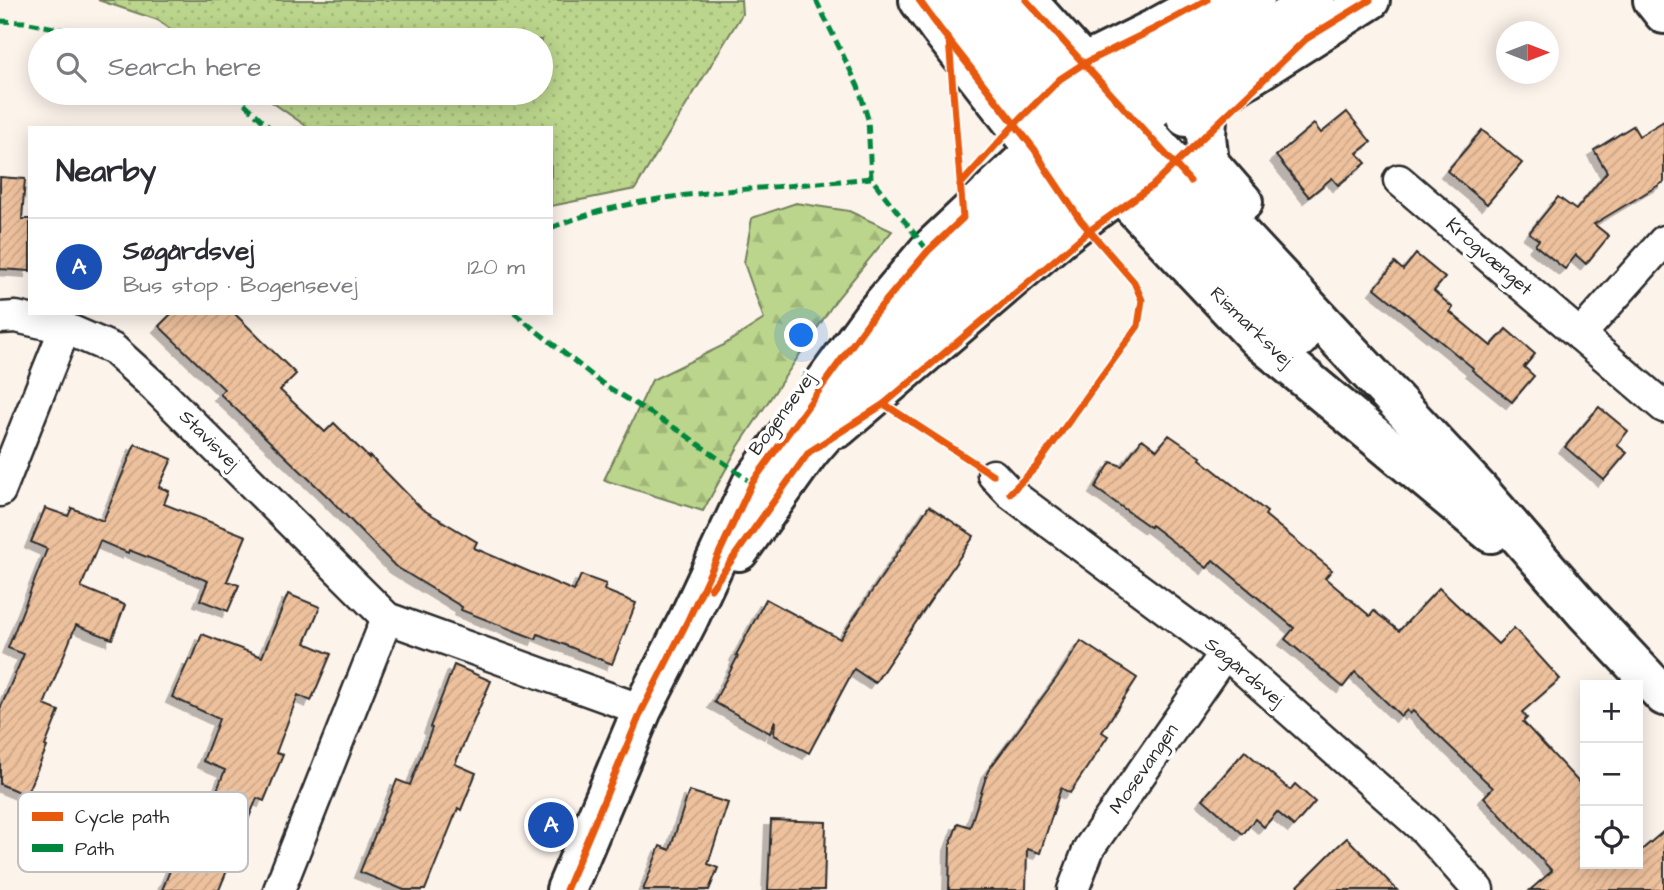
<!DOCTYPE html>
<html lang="en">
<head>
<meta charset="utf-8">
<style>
	body { margin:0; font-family:"Architects Daughter",sans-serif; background:#f7f7f7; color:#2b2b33 }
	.controls { position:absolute; right:21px; bottom:21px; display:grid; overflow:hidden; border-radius:0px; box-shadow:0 4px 18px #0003 }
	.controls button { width:63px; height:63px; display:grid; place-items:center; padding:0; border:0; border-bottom:2px solid #e1e1e2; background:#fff; color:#2b2b33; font:35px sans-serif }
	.compass { position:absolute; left:1496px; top:21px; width:63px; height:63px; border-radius:50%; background:#fff; box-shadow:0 4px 18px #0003; rotate:90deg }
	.you { position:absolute; left:802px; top:336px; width:24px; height:24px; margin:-18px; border:5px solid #fff; border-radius:50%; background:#1a73e8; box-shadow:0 0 0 10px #1a73e833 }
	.badge { display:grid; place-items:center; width:46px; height:46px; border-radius:50%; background:#ea580c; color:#fff; font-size:23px; font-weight:700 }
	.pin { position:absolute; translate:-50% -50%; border:4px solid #fff; box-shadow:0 2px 7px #0006 }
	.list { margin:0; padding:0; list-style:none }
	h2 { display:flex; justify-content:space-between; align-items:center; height:91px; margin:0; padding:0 28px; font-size:30px }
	h2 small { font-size:23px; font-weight:400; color:#7c7c81 }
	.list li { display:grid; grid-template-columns:46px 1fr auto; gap:21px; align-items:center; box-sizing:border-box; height:98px; padding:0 28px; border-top:2px solid #e1e1e2 }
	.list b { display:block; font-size:26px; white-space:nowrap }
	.list p { margin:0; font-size:23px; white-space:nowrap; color:#7c7c81 }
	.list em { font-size:23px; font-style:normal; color:#7c7c81 }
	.icon { flex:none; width:38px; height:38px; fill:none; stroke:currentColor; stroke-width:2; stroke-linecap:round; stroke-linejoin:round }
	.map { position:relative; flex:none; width:1664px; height:890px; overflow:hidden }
	.search { position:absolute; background:#fff; box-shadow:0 4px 18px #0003; left:28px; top:28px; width:525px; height:77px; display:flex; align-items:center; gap:18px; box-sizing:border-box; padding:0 24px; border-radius:38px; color:#7c7c81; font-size:26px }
	.panel { position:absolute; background:#fff; box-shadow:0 4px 18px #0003; left:28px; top:126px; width:525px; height:189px; border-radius:0px }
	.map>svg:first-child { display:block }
</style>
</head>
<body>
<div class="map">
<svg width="1664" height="890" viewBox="0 0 1664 890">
	<defs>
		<pattern id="grass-dots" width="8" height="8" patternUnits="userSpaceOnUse" patternTransform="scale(1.75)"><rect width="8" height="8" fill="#bbd58c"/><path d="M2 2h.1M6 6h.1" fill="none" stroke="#a1b779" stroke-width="1.8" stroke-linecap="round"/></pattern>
		<pattern id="forest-firs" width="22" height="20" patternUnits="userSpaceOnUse" patternTransform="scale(1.75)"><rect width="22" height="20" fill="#bbd58c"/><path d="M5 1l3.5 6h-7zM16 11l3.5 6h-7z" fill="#a1b779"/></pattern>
		<pattern id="building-hatch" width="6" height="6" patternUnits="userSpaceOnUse" patternTransform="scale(1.75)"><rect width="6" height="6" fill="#eec19d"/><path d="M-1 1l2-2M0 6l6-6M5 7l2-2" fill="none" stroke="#cca687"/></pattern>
		<filter id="shadow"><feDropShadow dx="-6" dy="6" stdDeviation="0" flood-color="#0004"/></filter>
	</defs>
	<rect width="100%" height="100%" fill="#fcf3eb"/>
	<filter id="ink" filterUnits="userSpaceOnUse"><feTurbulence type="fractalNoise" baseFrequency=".0143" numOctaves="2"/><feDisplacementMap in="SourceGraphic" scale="14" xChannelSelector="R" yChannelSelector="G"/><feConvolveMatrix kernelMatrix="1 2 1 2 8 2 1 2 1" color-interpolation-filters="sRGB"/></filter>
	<g filter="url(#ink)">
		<path fill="url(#grass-dots)" stroke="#73805c" stroke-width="2" d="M 98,0 L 741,0 L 742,14 L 635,189 L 551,206 L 551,128 L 309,128 L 259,93 L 541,93 L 541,40 L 185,40 L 158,20 Z"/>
		<path fill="url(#forest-firs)" stroke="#73805c" stroke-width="2" d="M 796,203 L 849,211 L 892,231 L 836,300 L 738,447 L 703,511 L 604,480 L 652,380 L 722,346 L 764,319 L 744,263 L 752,218 Z"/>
		<g fill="url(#building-hatch)" stroke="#2b2b2b" stroke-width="2" filter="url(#shadow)">
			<path d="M 1347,112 L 1371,142 L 1357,153 L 1366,163 L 1338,185 L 1332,178 L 1309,197 L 1276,156 L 1314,124 L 1321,133 Z"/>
			<path d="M 1664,121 L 1664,182 L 1594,224 L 1609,236 L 1586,264 L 1576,255 L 1565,269 L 1535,245 L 1539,240 L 1529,233 L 1558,197 L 1576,210 L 1607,172 L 1594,150 L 1633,126 L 1639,136 Z"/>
			<path d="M 1482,130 L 1522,163 L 1487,204 L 1447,171 Z"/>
			<path d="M 0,177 L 25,179 L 22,219 L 30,219 L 30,271 L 0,269 Z"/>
			<path d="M 1416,254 L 1445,278 L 1434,291 L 1453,308 L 1450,312 L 1491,346 L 1506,329 L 1535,354 L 1524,367 L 1534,376 L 1512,402 L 1472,370 L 1473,368 L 1375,288 L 1395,263 L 1403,270 Z"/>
			<path d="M 172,313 L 234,313 L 296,374 L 280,390 L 325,432 L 334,423 L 369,458 L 370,456 L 422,509 L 477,542 L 474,548 L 574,591 L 581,575 L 606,584 L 604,590 L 636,603 L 612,664 L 538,634 L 536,639 L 461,610 L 462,607 L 395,566 L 329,498 L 220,394 L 224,389 L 159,326 Z"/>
			<path d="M 1599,407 L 1628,431 L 1617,445 L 1627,453 L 1604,480 L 1565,447 Z"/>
			<path d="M 1169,435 L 1201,457 L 1200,459 L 1267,512 L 1265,515 L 1332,570 L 1325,578 L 1370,616 L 1374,611 L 1399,631 L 1439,588 L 1498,644 L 1514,628 L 1560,679 L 1522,712 L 1527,718 L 1523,722 L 1585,789 L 1585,864 L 1638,864 L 1638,853 L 1664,831 L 1664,890 L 1530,890 L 1552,871 L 1484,797 L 1493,788 L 1413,711 L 1410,714 L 1407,710 L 1401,716 L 1355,672 L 1343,687 L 1285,639 L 1294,628 L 1213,560 L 1207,568 L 1151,525 L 1150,527 L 1095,488 L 1111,462 L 1122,466 L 1142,439 L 1157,450 Z"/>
			<path d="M 135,444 L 172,459 L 159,487 L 169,491 L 164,504 L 246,536 L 227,581 L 239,585 L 228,611 L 200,600 L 208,581 L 129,550 L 128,553 L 100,541 L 81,587 L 125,605 L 112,639 L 76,625 L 44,705 L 59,711 L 45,746 L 47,747 L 26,795 L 0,784 L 0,709 L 24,654 L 8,648 L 47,549 L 31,542 L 45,508 L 68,516 L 72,508 L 103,521 Z"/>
			<path d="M 929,506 L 974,536 L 875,683 L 854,669 L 809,753 L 774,735 L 775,720 L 770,733 L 714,702 L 738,656 L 736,655 L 766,599 L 840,639 Z"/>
			<path d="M 288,594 L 320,607 L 305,643 L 331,654 L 311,701 L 298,695 L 276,753 L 283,755 L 264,801 L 257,798 L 219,890 L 162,890 L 180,846 L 193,851 L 225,770 L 203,761 L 219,719 L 172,697 L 189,659 L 192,660 L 202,634 L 262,657 Z"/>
			<path d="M 1081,641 L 1137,678 L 1102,732 L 1108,736 L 1070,793 L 1061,788 L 1040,853 L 1027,849 L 1026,890 L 949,890 L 950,845 L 958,823 L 970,827 L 988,771 L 1061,672 Z"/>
			<path d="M 454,665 L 491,681 L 455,764 L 476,773 L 461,810 L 458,808 L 425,890 L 404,890 L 360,872 L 397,780 L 410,785 L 432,728 L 430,727 Z"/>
			<path d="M 1245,751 L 1290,790 L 1295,784 L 1315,802 L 1294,826 L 1277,812 L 1264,827 L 1255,819 L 1243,834 L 1203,799 Z"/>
			<path d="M 689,791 L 728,803 L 708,864 L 718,868 L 709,890 L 643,890 L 660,846 L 670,850 Z"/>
			<path d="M 771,820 L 826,822 L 824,890 L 768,890 Z"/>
			<path d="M 1347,838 L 1397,890 L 1294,890 L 1337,847 Z"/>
		</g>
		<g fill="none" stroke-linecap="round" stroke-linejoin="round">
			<defs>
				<g id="minor">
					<path d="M 1399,180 L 1664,407"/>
					<path d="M 0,318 L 16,317 L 65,328 L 113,349 L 155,387 L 387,618 L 642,710"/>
					<path d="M 1580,335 L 1664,241"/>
					<path d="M 993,475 L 1010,493 L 1225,653 L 1425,830 L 1478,890"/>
					<path d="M 0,491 L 65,328"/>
					<path d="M 279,890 L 387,618"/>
					<path d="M 1073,890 L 1089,848 L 1225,653"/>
				</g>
				<g id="tertiary">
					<path d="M 1653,0 L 1664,14"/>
					<path d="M 739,551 L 809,452 L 935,306 L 1066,197 L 1129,155"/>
					<path d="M 566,890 L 642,710 L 688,620 L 752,483 L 873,316 L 928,251 L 1035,150 L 1061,131"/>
				</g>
				<g id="secondary">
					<path d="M 919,0 L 940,29 L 1035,150"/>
					<path d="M 955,0 L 1036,102 L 1141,215 L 1258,339 L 1491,533"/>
					<path d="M 987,0 L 1042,61 L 1090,110 L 1101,118 L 1121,128"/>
					<path d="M 1026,0 L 1182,172 L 1478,489 L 1586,613 L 1664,696"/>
					<path d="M 1083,64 L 1154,29 L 1207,0"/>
					<path d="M 1208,102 L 1206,136 L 1209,163 L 1243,202"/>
					<path d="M 1186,117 L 1370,0"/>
					<path d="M 1079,133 L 1088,135 L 1125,157 L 1277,320 L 1299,338"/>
					<path d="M 1121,143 L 1136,122 L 1196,75 L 1315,0"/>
					<path d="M 838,428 L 1061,237 L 1119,192"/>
					<path d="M 809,452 L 880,340 L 942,264 L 984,222 L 1046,169 L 1078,146 L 1101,118 L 1111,95 L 1173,50 L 1255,0"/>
				</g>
			</defs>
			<use href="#minor" stroke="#2b2b2b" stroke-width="35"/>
			<use href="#tertiary" stroke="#2b2b2b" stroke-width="44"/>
			<use href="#secondary" stroke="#2b2b2b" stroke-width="44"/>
			<use href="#minor" stroke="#fff" stroke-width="30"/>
			<use href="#tertiary" stroke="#fff" stroke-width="38"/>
			<use href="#secondary" stroke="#fff" stroke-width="38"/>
			<g stroke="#00873e" stroke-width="5" stroke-dasharray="10 5" stroke-linecap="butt">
				<path d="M 816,0 L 858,86 L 868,119 L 871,178 L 928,251"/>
				<path d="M 0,21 L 24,22 L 117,40"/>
				<path d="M 234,93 L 270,128"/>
				<path d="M 551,228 C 613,202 680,195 747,189 C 788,186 830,182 871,178"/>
				<path d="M 514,313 L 603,384 L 683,433 L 752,483"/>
			</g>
			<defs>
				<g id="cycleway">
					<path d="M 919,0 L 940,29 L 1035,150 L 1046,169 L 1081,221 L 1134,282 L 1142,300 L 1138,326 L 1036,467 L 1010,493"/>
					<path d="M 1026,0 L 1190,181"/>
					<path d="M 960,185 L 1015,124 L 1060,79 L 1083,64 L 1154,29 L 1207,0"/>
					<path d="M 884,404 L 993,475"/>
					<path d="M 711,589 L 809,452 L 884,404 L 1089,231 L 1152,186 L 1306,39 L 1370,0"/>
					<path d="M 566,890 L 642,710 L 688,620 L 752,483 L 873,316 L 928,251 L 963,218 L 949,40"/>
				</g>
			</defs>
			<use href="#cycleway" stroke="#fff" stroke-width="11"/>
			<use href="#cycleway" stroke="#e8590c" stroke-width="7"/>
		</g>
	</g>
	<g text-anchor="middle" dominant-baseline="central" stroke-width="7" stroke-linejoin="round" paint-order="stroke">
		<g font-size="19" fill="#2b2b2b" stroke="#fff">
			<text transform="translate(1489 257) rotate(41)">Krogvænget</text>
			<text transform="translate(1251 327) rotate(44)">Rismarksvej</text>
			<text transform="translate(782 414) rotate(-54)">Bogensevej</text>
			<text transform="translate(209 440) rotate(45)">Stavisvej</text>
			<text transform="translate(1244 672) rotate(40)">Søgårdsvej</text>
			<text transform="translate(1144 769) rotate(-55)">Mosevangen</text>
		</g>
	</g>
	<rect x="18" y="792" width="230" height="80" rx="10" fill="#fff" stroke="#bfbfbf" stroke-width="2"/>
	<rect x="32" y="812" width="31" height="9" fill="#e8590c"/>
	<rect x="32" y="844" width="31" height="8" fill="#00873e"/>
	<g font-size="19" fill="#2b2b2b">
		<text x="75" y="823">Cycle path</text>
		<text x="75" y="855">Path</text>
	</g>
</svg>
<div class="controls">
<button>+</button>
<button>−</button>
<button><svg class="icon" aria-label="locate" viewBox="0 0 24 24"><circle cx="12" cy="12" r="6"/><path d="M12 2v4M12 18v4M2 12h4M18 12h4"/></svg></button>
</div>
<svg class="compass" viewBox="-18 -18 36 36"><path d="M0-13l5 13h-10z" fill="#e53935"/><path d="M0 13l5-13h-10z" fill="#7c7c81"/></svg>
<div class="you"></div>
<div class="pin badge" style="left:551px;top:825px;background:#1a4fb4">A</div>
<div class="search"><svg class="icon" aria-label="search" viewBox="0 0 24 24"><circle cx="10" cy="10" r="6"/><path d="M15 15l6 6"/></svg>Search here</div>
<section class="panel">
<h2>Nearby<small></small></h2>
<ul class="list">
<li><span class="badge" style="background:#1a4fb4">A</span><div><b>Søgårdsvej</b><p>Bus stop · Bogensevej</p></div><em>120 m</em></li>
</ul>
</section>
</div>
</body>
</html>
